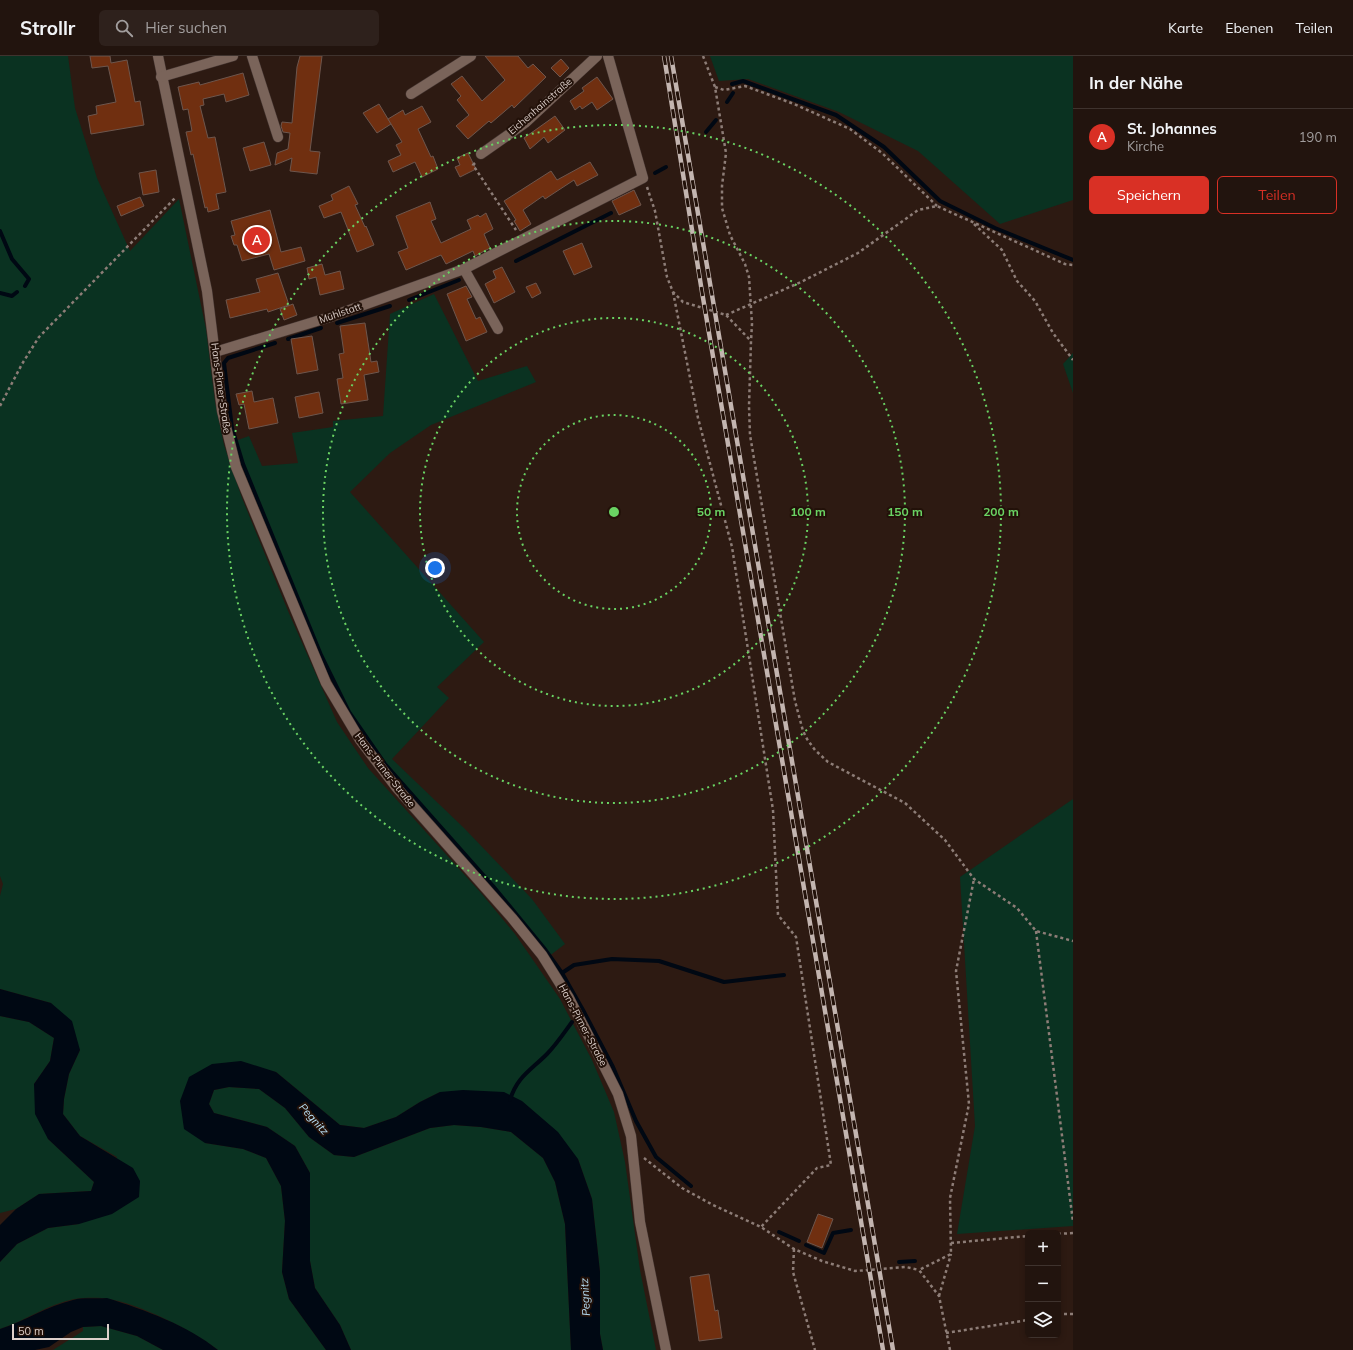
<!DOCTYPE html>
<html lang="de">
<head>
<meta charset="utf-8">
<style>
	body { margin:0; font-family:Mulish,sans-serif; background:#2e211c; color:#f1f3f6 }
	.controls { position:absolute; right:12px; bottom:12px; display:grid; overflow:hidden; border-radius:6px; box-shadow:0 2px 6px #0003 }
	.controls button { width:36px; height:36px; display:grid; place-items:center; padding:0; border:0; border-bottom:1px solid #3f332e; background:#22140e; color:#f1f3f6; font:20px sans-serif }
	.scale { position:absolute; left:12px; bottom:10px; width:97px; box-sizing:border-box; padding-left:4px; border:2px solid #dccfca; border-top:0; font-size:11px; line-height:14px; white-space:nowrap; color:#dccfca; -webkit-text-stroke:3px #221109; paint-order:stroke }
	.you { position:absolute; left:435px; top:512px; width:14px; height:14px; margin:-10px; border:3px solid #fff; border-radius:50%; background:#1a73e8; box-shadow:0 0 0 6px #1a73e833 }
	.badge { display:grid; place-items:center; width:26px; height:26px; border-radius:50%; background:#d93025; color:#fff; font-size:13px; font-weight:700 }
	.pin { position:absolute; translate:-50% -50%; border:2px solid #fff; box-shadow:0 1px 4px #0006 }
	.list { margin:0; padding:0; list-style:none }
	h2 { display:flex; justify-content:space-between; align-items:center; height:52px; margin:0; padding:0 16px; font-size:17px }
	h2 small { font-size:13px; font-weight:400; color:#a29e9e }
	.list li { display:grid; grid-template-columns:26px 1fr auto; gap:12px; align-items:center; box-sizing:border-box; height:56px; padding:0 16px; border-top:1px solid #3f332e }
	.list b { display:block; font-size:15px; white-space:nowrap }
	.list p { margin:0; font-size:13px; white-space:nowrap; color:#a29e9e }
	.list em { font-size:13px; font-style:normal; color:#a29e9e }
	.actions { display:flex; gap:8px; padding:12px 16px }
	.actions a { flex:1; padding:9px 0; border:1px solid #d93025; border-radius:6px; text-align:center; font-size:14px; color:#d93025 }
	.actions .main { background:#d93025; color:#fff }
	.icon { flex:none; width:22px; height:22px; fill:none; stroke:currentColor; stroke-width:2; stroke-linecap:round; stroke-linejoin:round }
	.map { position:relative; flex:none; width:1073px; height:1294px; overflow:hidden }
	header { display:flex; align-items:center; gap:24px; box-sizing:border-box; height:56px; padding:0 20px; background:#22140e; border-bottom:1px solid #3f332e }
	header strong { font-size:19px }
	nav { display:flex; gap:22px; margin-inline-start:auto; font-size:14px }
	.search { width:280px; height:36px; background:#2e211c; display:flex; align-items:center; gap:10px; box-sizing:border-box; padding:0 14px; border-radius:6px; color:#a29e9e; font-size:15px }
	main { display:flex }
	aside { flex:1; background:#22140e }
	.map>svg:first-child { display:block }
</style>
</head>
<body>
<header>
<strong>Strollr</strong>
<div class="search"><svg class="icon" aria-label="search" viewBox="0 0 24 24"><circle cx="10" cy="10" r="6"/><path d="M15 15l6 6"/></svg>Hier suchen</div>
<nav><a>Karte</a><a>Ebenen</a><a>Teilen</a></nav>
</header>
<main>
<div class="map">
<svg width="1073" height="1294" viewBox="0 0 1073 1294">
	<rect width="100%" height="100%" fill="#2d1a12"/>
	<g fill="#0a3221">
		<path d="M 0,0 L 68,0 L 75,52 L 97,122 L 130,195 L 179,143 L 206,273 L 215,346 L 224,389 L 242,442 L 288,555 L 337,666 L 368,712 L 481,837 L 515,878 L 560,943 L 592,1004 L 614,1056 L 625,1106 L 640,1214 L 656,1294 L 603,1294 L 600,1278 L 600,1216 L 592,1143 L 578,1103 L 440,1036 L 420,1046 L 396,1061 L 364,1072 L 340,1069 L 276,1016 L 212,1008 L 205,1087 L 243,1093 L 266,1102 L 281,1130 L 285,1165 L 282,1216 L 289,1243 L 326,1294 L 218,1294 C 194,1275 138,1247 108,1243 C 98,1241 83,1242 74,1243 C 48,1248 25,1265 0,1273 L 0,1206 L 17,1188 L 48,1172 L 79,1168 L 117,1101 L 80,1080 L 63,1058 L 64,1043 L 69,1018 L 80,994 L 51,947 L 0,933 L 0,840 L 3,828 L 0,820 Z"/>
		<path d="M 710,0 L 1073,0 L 1073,144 L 1000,168 L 918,95 L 839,56 L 748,23 L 719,25 Z"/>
		<path d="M 434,238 L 478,325 L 527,310 L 536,326 L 431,369 L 390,397 L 350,436 L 484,586 L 437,631 L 449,642 L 392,703 L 464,772 L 532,843 L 565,888 L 548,901 L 509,851 L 418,748 L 363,679 L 326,611 L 235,385 L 249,380 L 262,410 L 298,407 L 292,377 L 333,371 L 333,365 L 383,360 L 390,258 Z"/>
		<path d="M 1073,297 L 1073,337 L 1063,308 Z"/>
		<path d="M 1073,743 L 1073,1170 L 957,1178 L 975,1070 L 960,821 Z"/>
		<path d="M 0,960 L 29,966 L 54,982 L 50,1005 L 34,1028 L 48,1083 L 94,1126 L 91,1135 L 39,1138 L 16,1153 L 0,1157 Z"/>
		<path d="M 229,1031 L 259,1033 L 285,1052 L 309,1081 L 334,1099 L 354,1101 L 430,1072 L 454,1069 L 481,1071 L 511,1076 L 543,1102 L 555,1126 L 565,1168 L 571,1294 L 351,1294 L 340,1269 L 315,1232 L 310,1205 L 310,1117 L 295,1090 L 267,1071 L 214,1057 L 209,1048 L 214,1034 Z"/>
		<path d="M 101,1270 L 137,1280 L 163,1294 L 53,1294 L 83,1275 L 83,1271 Z"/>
	</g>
	<g fill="#000813">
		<path d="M 0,933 L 51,947 L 72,965 L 80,994 L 69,1018 L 64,1043 L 63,1058 L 80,1080 L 133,1112 L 140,1125 L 139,1141 L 112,1158 L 79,1168 L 48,1172 L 17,1188 L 0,1206 L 0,1169 L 16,1153 L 39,1138 L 91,1135 L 94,1126 L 48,1083 L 35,1058 L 34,1028 L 50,1005 L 54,982 L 29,966 L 0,960 Z"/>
		<path d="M 241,1005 L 276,1016 L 340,1069 L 364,1072 L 396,1061 L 420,1046 L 440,1036 L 463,1034 L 504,1036 L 522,1045 L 558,1076 L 578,1103 L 592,1143 L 600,1216 L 600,1278 L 603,1294 L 571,1294 L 565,1168 L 555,1126 L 543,1102 L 511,1076 L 481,1071 L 454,1069 L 430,1072 L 354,1101 L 334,1099 L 309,1081 L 285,1052 L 259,1033 L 229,1031 L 214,1034 L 209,1048 L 214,1057 L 267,1071 L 295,1090 L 310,1117 L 310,1205 L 315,1232 L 340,1269 L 351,1294 L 326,1294 L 289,1243 L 282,1216 L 285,1165 L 281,1130 L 266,1102 L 243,1093 L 205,1087 L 184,1073 L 180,1045 L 189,1021 L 212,1008 Z"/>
		<path d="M 107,1242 C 145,1254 187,1269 218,1294 L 163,1294 L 137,1280 L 101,1270 L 83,1271 L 71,1276 L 49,1291 L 35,1294 L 0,1294 L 0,1273 C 25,1265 47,1250 73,1244 C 83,1241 96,1243 107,1242 Z"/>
	</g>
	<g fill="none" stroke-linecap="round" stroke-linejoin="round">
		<g stroke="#000813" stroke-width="4">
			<path d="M 732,28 L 743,25 L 836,59 L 884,91 L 940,145 L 995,172 L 1073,204"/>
			<path d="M 727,46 L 733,37"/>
			<path d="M 706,76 L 716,64"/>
			<path d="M 655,117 L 666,111"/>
			<path d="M 0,175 L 12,203 L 29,223 L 25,230"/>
			<path d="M 516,205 L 611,157"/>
			<path d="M 0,237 L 12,240 L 17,236"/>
			<path d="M 409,244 L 459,224"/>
			<path d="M 337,267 L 390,250"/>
			<path d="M 288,283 L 321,272"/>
			<path d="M 275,287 L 228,302 L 224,307 L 232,372 L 243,408 L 321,599 L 349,656 L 385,708 L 493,830 L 544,892 L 562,917 L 583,954 L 613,1011 L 636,1065 L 656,1101 L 691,1130"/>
			<path d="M 562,917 L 574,909 L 612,903 L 659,905 L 724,926 L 784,919"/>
			<path d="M 510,1044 C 517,1021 530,1015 547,998 C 556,989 564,977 572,966"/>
			<path d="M 779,1176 L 799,1185"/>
			<path d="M 806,1189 L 824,1197 L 833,1177 L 851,1174"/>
			<path d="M 899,1206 L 915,1205"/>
		</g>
	</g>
	<g fill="#702f10" stroke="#6d564d">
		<path d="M 90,0 L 110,0 L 111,7 L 127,4 L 135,46 L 140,45 L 144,69 L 91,78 L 88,60 L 97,58 L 96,50 L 116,46 L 108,10 L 92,12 Z"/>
		<path d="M 300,0 L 322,0 L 310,95 L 320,96 L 317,118 L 290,115 L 292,102 L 275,109 L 277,97 L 288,93 L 290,77 L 283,76 L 281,70 L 282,66 L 292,67 L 297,11 Z"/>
		<path d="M 485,0 L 518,0 L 528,12 L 533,8 L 546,21 L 514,52 L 512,49 L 491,67 L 489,65 L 468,83 L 456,70 L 469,59 L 457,44 L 461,40 L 451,28 L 462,20 L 482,45 L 505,24 Z"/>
		<path d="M 561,3 L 569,12 L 560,21 L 551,12 Z"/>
		<path d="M 243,17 L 249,39 L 226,46 L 224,38 L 203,43 L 204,49 L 200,50 L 208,82 L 215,81 L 226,136 L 216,138 L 219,153 L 208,156 L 207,151 L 205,152 L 193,98 L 191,99 L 186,76 L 192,75 L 188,53 L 183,54 L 178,31 L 199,26 L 200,29 Z"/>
		<path d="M 597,21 L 613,43 L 597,54 L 592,46 L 582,53 L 580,50 L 575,54 L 570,45 L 584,35 L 582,32 Z"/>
		<path d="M 379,48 L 391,68 L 377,77 L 363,57 Z"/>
		<path d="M 422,50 L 431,66 L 418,73 L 431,101 L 433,100 L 438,113 L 422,121 L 415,106 L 393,116 L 388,105 L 401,99 L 396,89 L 402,86 L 388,63 L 403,54 L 405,59 Z"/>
		<path d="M 555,60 L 565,74 L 548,87 L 544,81 L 530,93 L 524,82 Z"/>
		<path d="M 264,86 L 271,109 L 250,115 L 243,92 Z"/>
		<path d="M 468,97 L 476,113 L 460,121 L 455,111 L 460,109 L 457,102 Z"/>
		<path d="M 590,106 L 598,119 L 577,130 L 574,124 L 545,143 L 543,140 L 523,154 L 531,168 L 520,175 L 514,165 L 516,164 L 504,145 L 551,115 L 557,124 Z"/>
		<path d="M 156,114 L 159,136 L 143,139 L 139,117 Z"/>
		<path d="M 349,130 L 358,148 L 355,149 L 365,171 L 366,170 L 374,189 L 357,196 L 341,156 L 324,162 L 319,150 L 333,144 L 331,139 Z"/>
		<path d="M 634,134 L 641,149 L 619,159 L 612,145 Z"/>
		<path d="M 140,141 L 144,150 L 121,160 L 117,150 Z"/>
		<path d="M 430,146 L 436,163 L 431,165 L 441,187 L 471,173 L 467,164 L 478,159 L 480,161 L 486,157 L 493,173 L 484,178 L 490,192 L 475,200 L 473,195 L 446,208 L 441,199 L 406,214 L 398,196 L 408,192 L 396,160 Z"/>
		<path d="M 270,154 L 281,196 L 301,191 L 305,205 L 274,214 L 269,198 L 242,205 L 237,189 L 234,189 L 231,180 L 235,179 L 231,165 Z"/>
		<path d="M 582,187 L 592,211 L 574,219 L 563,195 Z"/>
		<path d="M 322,208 L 325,219 L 340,215 L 344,233 L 320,239 L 316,221 L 309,223 L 307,212 Z"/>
		<path d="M 502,211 L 515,236 L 494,247 L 485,228 L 496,222 L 493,215 Z"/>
		<path d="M 278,217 L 289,249 L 268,256 L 267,253 L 230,262 L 226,244 L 260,236 L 256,223 Z"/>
		<path d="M 536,227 L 541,237 L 532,242 L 526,231 Z"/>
		<path d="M 466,230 L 472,241 L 467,243 L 476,263 L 480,261 L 487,276 L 466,285 L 447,238 Z"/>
		<path d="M 293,248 L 297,259 L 284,264 L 280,253 Z"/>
		<path d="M 365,267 L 371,306 L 377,305 L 379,316 L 364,319 L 368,344 L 341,348 L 337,323 L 343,322 L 339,298 L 344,297 L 340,270 Z"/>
		<path d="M 312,280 L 318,314 L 297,318 L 291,283 Z"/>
		<path d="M 252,335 L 254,346 L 273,342 L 278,367 L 249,373 L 244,348 L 239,349 L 236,338 Z"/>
		<path d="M 319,336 L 323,357 L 299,362 L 295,341 Z"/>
		<path d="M 818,1158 L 833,1163 L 822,1192 L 807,1186 Z"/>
		<path d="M 709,1218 L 715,1255 L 718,1254 L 722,1282 L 699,1285 L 690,1221 Z"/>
	</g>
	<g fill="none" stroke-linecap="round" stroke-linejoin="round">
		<defs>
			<g id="minor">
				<path d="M 158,0 L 207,235 L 222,355 L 236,411 L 326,627 L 360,684 L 396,731 L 512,862 L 542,899 L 569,942 L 603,1008 L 618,1038 L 631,1080 L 640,1166 L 666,1294"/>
				<path d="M 252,0 L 278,81"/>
				<path d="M 161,21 L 233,0"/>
				<path d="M 411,38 L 471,0"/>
				<path d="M 481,98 L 525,67 L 597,0"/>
				<path d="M 464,213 L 498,273"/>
				<path d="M 215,296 L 330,261 L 464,213 L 643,122 L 608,0"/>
			</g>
		</defs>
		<use href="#minor" stroke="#443531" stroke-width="11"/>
		<g stroke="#8d7d77" stroke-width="2.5" stroke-dasharray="3 3" stroke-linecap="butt">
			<path d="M 703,0 L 715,31 L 726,97 L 722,130 L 722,152 L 730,179 L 745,208 L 749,221 L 752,268 L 751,285"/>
			<path d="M 715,31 L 724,34 L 745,30 L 794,48 L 850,73 L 882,97 L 937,150"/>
			<path d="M 475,107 L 473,109 L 516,174"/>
			<path d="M 647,131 L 655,155 L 667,221 L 673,236 L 683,246 L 726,259 L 751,285 L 749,350 L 750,379 L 795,645 L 803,675 L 807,683 L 815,694 L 828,706 L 905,747 L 945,784 L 974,823 L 1017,852 L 1036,875 L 1073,885"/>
			<path d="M 974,168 L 1002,194 L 1017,225 L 1035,245 L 1053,277 L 1073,304"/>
			<path d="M 673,236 L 698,362 L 732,491 L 773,754 L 778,859 L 796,881 L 831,1109 L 817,1112 L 761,1171"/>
			<path d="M 726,259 L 801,226 L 858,197 L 918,154 L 937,150 L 1065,208 L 1073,209"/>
			<path d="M 0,350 L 22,308 L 39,281 L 176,141"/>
			<path d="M 1036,875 L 1073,1166"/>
			<path d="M 644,1102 L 682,1132 L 713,1149 L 761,1171 L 794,1193 L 822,1205 L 855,1215 L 906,1211 L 919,1214"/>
			<path d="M 1058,1178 L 1073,1177"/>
			<path d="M 951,1187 L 1028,1180"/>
			<path d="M 794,1193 L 793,1216 L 815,1294"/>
			<path d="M 939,1240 L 951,1198"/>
			<path d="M 1058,1258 L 1073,1258"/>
			<path d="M 946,1277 L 1028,1264"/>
			<path d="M 950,1294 L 939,1240 L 919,1214 L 951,1198 L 950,1142 L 969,1048 L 956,915 L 974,823"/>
		</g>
		<use href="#minor" stroke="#7a645a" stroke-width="10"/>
		<defs>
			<g id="rail">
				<path d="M 664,0 L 702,236 L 883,1294"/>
				<path d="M 671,0 L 893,1294"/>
			</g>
		</defs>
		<use href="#rail" stroke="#c3b5b0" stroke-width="4.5"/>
		<use href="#rail" stroke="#221109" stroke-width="3" stroke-dasharray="9" stroke-linecap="butt"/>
	</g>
	<g fill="none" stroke="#6ad363" stroke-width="2" stroke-dasharray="2 4">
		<circle cx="614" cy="456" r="97"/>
		<circle cx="614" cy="456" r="194"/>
		<circle cx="614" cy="456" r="291"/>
		<circle cx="614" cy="456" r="387"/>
	</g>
	<g text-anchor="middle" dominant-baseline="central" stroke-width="4" stroke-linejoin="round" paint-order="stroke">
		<g font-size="10" fill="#dccfca" stroke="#221109">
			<text transform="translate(540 50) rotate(-41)">Eichenhainstraße</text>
			<text transform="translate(340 257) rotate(-19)">Mühlstatt</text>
			<text transform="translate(221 332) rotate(82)">Hans-Pirner-Straße</text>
			<text transform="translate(385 714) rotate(52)">Hans-Pirner-Straße</text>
			<text transform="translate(583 969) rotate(62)">Hans-Pirner-Straße</text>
		</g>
		<g font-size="11" font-style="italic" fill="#b7dff6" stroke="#221109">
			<text transform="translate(314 1063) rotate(48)">Pegnitz</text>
			<text transform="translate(585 1241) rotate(-93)">Pegnitz</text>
		</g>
	</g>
	<circle cx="614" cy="456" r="6" fill="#6ad363" stroke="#221109" stroke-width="2"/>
	<g font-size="12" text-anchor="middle" font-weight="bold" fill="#6ad363" stroke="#221109" stroke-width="4" stroke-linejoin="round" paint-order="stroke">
		<text x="711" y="460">50 m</text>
		<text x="808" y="460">100 m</text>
		<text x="905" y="460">150 m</text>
		<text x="1001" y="460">200 m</text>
	</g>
</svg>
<div class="controls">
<button>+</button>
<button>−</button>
<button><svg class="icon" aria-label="layers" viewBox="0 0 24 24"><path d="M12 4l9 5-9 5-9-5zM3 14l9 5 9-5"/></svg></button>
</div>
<div class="scale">50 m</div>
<div class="you"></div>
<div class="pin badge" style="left:257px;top:184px">A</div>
</div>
<aside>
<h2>In der Nähe<small></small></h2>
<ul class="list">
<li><span class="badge">A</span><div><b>St. Johannes</b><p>Kirche</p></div><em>190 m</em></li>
</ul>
<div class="actions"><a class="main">Speichern</a><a>Teilen</a></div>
</aside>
</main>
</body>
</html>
